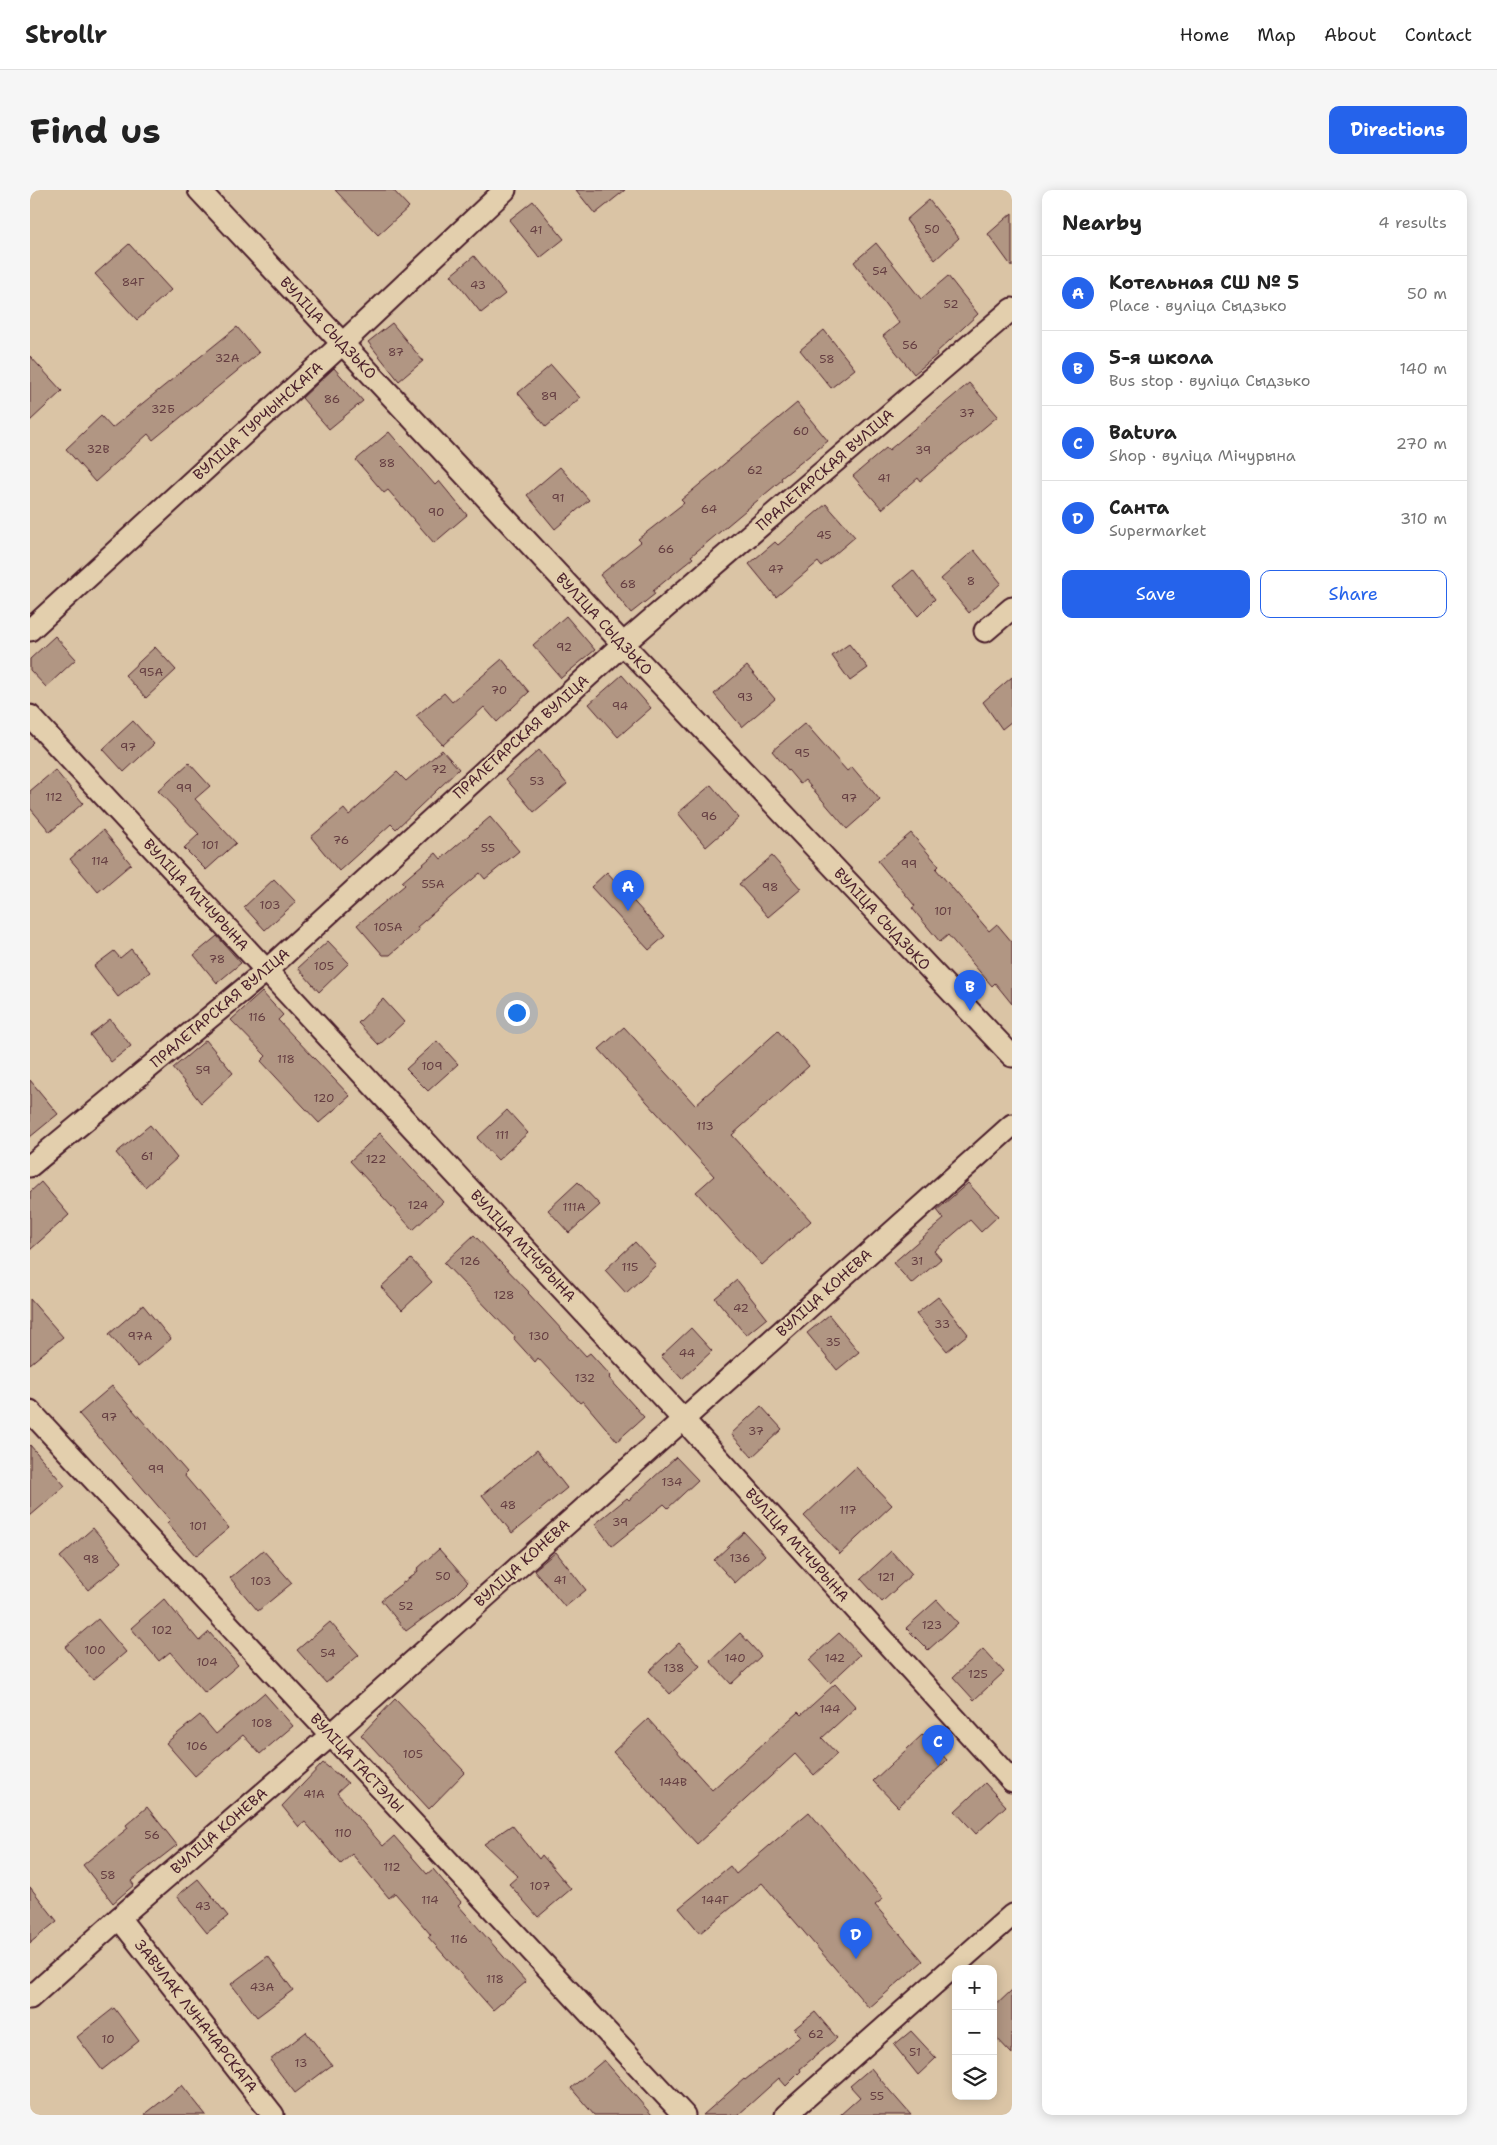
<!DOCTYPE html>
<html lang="en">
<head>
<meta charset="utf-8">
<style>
	body { margin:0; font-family:"Shantell Sans",sans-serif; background:#f6f6f6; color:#222 }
	.controls { position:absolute; right:15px; bottom:15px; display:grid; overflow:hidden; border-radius:10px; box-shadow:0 2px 12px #0003 }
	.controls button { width:45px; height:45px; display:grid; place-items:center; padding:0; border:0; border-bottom:1px solid #e0e0e0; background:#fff; color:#222; font:25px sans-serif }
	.you { position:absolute; left:486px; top:822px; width:18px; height:18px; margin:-12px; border:4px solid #fff; border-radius:50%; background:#1a73e8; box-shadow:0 0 0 8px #1a73e833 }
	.badge { display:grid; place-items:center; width:32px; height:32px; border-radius:50%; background:#2563eb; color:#fff; font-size:16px; font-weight:700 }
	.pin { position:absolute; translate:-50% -41px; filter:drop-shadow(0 1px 2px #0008) }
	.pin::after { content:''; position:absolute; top:26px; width:18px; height:15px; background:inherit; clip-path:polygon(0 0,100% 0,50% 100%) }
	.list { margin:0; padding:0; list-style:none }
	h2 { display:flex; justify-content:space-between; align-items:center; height:65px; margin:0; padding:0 20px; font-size:21px }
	h2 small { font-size:16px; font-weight:400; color:#767676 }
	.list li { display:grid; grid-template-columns:32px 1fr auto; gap:15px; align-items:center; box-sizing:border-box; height:75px; padding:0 20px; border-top:1px solid #e0e0e0 }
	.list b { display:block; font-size:19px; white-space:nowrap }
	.list p { margin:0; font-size:16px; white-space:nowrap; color:#767676 }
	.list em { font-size:16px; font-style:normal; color:#767676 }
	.actions { display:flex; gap:10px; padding:15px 20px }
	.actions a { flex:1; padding:11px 0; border:1px solid #2563eb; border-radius:10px; text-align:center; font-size:18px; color:#2563eb }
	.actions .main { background:#2563eb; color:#fff }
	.icon { flex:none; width:28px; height:28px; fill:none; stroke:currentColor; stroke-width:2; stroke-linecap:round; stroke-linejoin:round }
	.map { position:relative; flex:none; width:982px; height:1925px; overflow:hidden; border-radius:10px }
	header { display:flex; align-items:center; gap:30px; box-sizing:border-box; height:70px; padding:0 25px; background:#fff; border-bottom:1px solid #e0e0e0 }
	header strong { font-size:24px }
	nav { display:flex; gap:28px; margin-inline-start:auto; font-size:18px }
	.intro { display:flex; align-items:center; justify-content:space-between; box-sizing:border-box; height:120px; padding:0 30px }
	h1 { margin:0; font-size:35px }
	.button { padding:12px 22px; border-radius:10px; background:#2563eb; color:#fff; font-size:18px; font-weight:700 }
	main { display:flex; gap:30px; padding:0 30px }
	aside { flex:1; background:#fff; border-radius:10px; box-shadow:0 2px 12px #0003 }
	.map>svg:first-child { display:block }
</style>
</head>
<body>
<header>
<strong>Strollr</strong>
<nav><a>Home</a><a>Map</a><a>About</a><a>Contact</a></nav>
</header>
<div class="intro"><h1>Find us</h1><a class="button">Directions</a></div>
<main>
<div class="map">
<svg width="982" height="1925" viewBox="0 0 982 1925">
	<rect width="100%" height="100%" fill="#dac4a5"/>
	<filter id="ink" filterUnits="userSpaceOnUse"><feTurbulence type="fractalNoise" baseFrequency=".02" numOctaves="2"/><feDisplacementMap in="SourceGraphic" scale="10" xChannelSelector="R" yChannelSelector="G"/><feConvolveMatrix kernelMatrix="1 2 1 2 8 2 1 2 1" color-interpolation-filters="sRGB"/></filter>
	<g filter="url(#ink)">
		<g fill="#b19683" stroke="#4a1f2b">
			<path d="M 305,0 L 363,0 L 379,17 L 348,45 Z"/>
			<path d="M 546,0 L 595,0 L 565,24 Z"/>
			<path d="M 899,10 L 929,48 L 905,70 L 876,30 Z"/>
			<path d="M 503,11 L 534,49 L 510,68 L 479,30 Z"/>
			<path d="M 982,23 L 982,77 L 958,44 Z"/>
			<path d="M 846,53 L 891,109 L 918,86 L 948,124 L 906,163 L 907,165 L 884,184 L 853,146 L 869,133 L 824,72 Z"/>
			<path d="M 99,54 L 141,100 L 107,130 L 65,84 Z"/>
			<path d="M 444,66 L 475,104 L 451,123 L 421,85 Z"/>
			<path d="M 362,133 L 393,171 L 369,191 L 338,152 Z"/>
			<path d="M 207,137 L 229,163 L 123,250 L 118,244 L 65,292 L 36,259 L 71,226 L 82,238 Z"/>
			<path d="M 794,140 L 825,179 L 801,198 L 770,160 Z"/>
			<path d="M 0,166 L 32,201 L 0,231 Z"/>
			<path d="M 521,175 L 550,208 L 516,237 L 488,203 Z"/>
			<path d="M 304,178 L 333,211 L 299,239 L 272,208 Z"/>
			<path d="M 939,193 L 968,226 L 890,291 L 888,288 L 852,319 L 823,286 L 856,258 L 859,260 Z"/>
			<path d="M 767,213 L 798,251 L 751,288 L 752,290 L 661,366 L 663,368 L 623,401 L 625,404 L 601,423 L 570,385 L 611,352 L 608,349 L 654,313 L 651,310 Z"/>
			<path d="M 359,242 L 405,295 L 409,291 L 437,325 L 404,353 L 358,300 L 354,303 L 326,270 Z"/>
			<path d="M 530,277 L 559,310 L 525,339 L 497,305 Z"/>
			<path d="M 796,314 L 825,347 L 791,376 L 788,372 L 746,407 L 719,374 L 745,352 L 748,355 Z"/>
			<path d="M 944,360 L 971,393 L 939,423 L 911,389 Z"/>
			<path d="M 883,380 L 905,409 L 888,426 L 864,396 Z"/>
			<path d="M 536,426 L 565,460 L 531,488 L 503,455 Z"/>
			<path d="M 25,446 L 46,469 L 16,497 L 0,480 L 0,469 Z"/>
			<path d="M 819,454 L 838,478 L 820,491 L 802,466 Z"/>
			<path d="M 125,457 L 146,480 L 116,508 L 95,485 Z"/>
			<path d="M 472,469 L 499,502 L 467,532 L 454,517 L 413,555 L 386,526 L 414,503 L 422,512 Z"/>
			<path d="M 717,476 L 745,509 L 712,537 L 684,504 Z"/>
			<path d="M 592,485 L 621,518 L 588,547 L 559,514 Z"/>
			<path d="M 982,487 L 982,531 L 972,539 L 953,512 Z"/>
			<path d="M 103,531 L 124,554 L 94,582 L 73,559 Z"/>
			<path d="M 775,533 L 817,581 L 822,577 L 850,610 L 817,639 L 775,590 L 770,594 L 742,561 Z"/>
			<path d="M 412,560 L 429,579 L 366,639 L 361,634 L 309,681 L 281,647 L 314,619 L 319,625 L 367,582 L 376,591 Z"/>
			<path d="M 509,560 L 537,594 L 504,622 L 476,589 Z"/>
			<path d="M 159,573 L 180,596 L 165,609 L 206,653 L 176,680 L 154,658 L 169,644 L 128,601 Z"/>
			<path d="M 25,580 L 53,613 L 20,642 L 0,618 L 0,601 Z"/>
			<path d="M 681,595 L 709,628 L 676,657 L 648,623 Z"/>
			<path d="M 460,627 L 489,661 L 455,689 L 450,683 L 387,737 L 389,740 L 360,765 L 353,765 L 327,735 L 375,695 L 372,692 L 406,663 L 411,669 Z"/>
			<path d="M 73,640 L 101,674 L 68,702 L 40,669 Z"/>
			<path d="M 881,643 L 909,676 L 906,679 L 959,741 L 967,734 L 982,752 L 982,814 L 965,793 L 962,796 L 918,745 L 910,752 L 882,718 L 885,716 L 848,671 Z"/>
			<path d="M 742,666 L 771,699 L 738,727 L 709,694 Z"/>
			<path d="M 577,682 L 635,746 L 619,760 L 561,697 Z"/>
			<path d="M 244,689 L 266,712 L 235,740 L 214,717 Z"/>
			<path d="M 187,746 L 211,773 L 187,793 L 164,765 Z"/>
			<path d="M 298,751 L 319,773 L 289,802 L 268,778 Z"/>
			<path d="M 101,759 L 120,782 L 88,807 L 64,776 L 84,761 L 90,768 Z"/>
			<path d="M 232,802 L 253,825 L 248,830 L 320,906 L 289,933 L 231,871 L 236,866 L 201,830 Z"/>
			<path d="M 353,809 L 374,832 L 349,855 L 328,833 Z"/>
			<path d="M 80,829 L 101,856 L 81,872 L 60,845 Z"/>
			<path d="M 594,837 L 665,915 L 748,841 L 779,876 L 702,945 L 781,1031 L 732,1075 L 666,1002 L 684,986 L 569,859 Z"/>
			<path d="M 176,850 L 203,883 L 171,913 L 143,878 Z"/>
			<path d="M 407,851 L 428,874 L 398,901 L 376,879 Z"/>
			<path d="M 0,890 L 28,924 L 0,947 Z"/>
			<path d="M 477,920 L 498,943 L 468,970 L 447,948 Z"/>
			<path d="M 120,935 L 147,968 L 115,997 L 86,963 Z"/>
			<path d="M 350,943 L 413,1012 L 383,1040 L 320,971 Z"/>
			<path d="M 11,992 L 39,1025 L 0,1060 L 0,1002 Z"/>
			<path d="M 548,992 L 570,1015 L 539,1043 L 518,1020 Z"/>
			<path d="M 938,993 L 968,1026 L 951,1042 L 940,1030 L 904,1061 L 911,1069 L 882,1094 L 863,1073 L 914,1029 L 907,1020 Z"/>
			<path d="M 444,1045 L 499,1102 L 498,1103 L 556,1166 L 560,1163 L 581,1186 L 579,1188 L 614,1227 L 587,1251 L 553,1211 L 550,1213 L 508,1168 L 505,1172 L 484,1149 L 485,1147 L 414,1073 Z"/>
			<path d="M 605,1052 L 626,1075 L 596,1103 L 575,1080 Z"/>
			<path d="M 381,1069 L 402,1092 L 372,1120 L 351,1097 Z"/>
			<path d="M 707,1090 L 737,1128 L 716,1145 L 685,1108 Z"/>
			<path d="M 908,1107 L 938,1144 L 917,1161 L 886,1124 Z"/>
			<path d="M 0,1109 L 33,1147 L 0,1174 Z"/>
			<path d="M 113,1115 L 141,1149 L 108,1177 L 79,1144 Z"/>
			<path d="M 799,1125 L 829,1162 L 807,1180 L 777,1143 Z"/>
			<path d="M 661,1138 L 682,1161 L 652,1189 L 631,1166 Z"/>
			<path d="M 82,1196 L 157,1282 L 154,1285 L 199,1338 L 166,1366 L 137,1333 L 140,1330 L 49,1224 Z"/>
			<path d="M 731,1216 L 752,1239 L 722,1267 L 701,1244 Z"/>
			<path d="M 0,1255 L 35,1296 L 0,1326 Z"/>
			<path d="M 507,1260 L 537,1298 L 482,1343 L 452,1305 Z"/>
			<path d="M 646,1267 L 668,1290 L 638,1318 L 634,1314 L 582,1356 L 565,1334 L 597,1308 L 599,1310 Z"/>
			<path d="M 826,1277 L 862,1315 L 810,1364 L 774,1326 Z"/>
			<path d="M 63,1338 L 92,1372 L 58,1400 L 30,1367 Z"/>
			<path d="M 714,1342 L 735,1365 L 705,1393 L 684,1370 Z"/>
			<path d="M 409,1359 L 438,1392 L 424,1406 L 376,1441 L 351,1410 L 388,1381 L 387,1379 Z"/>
			<path d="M 233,1360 L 262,1393 L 228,1421 L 200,1388 Z"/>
			<path d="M 861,1361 L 882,1384 L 852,1412 L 831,1389 Z"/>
			<path d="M 526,1362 L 556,1400 L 535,1417 L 504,1380 Z"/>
			<path d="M 134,1409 L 169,1451 L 179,1442 L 208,1475 L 175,1503 L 140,1462 L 129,1471 L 101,1438 Z"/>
			<path d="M 907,1410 L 928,1433 L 898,1460 L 876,1438 Z"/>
			<path d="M 68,1429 L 96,1462 L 63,1490 L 35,1457 Z"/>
			<path d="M 300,1432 L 329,1465 L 296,1493 L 267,1460 Z"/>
			<path d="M 710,1443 L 731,1466 L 701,1494 L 680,1471 Z"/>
			<path d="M 809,1443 L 830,1465 L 800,1493 L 779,1470 Z"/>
			<path d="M 649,1453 L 670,1476 L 640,1504 L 619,1481 Z"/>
			<path d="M 953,1459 L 974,1482 L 944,1510 L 923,1487 Z"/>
			<path d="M 805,1494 L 826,1517 L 792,1548 L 807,1564 L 784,1585 L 765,1564 L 667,1654 L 583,1562 L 618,1529 L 682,1600 L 768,1522 L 771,1525 Z"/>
			<path d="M 234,1503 L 263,1536 L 230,1564 L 213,1545 L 165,1586 L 136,1553 L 170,1525 L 186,1544 Z"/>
			<path d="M 365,1509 L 435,1582 L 399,1619 L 331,1545 Z"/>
			<path d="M 893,1544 L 917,1570 L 868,1617 L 843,1591 Z"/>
			<path d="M 293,1573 L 318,1593 L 307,1603 L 353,1656 L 364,1646 L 397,1684 L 403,1679 L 431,1712 L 428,1715 L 496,1792 L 463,1820 L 398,1747 L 401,1745 L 365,1703 L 359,1708 L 322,1664 L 311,1674 L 275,1632 L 269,1637 L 252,1616 Z"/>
			<path d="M 955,1593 L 976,1616 L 946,1644 L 925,1621 Z"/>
			<path d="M 117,1617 L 147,1655 L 101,1691 L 104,1695 L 83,1713 L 53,1675 L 98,1638 L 96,1635 Z"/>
			<path d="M 779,1622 L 853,1709 L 845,1715 L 893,1771 L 839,1818 L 732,1693 L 670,1743 L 649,1718 L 700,1676 L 706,1684 Z"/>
			<path d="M 482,1635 L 509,1669 L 512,1665 L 541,1699 L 508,1727 L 479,1694 L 488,1686 L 454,1654 Z"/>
			<path d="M 168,1689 L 198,1726 L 177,1743 L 147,1706 Z"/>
			<path d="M 0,1697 L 27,1731 L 0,1753 Z"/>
			<path d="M 238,1766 L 263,1800 L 227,1827 L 201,1794 Z"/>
			<path d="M 982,1800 L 982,1864 L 963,1844 L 963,1818 Z"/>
			<path d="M 84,1818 L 109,1851 L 72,1880 L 47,1847 Z"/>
			<path d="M 785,1822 L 807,1848 L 770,1879 L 771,1881 L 756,1896 L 749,1888 L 708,1925 L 673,1925 L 714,1889 L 715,1890 L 771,1846 L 764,1839 Z"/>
			<path d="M 881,1841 L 906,1868 L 888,1885 L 864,1855 Z"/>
			<path d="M 276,1842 L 302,1875 L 265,1903 L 240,1870 Z"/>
			<path d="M 574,1870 L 622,1925 L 564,1925 L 541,1898 Z"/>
			<path d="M 841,1878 L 860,1901 L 881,1925 L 810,1925 L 830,1907 L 820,1896 Z"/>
			<path d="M 152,1895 L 176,1925 L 114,1925 Z"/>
		</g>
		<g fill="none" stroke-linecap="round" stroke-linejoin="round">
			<defs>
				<g id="minor">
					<path d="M 169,0 L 593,454 L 982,866"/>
					<path d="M 0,440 L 313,153 L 475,0"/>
					<path d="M 955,441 L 982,418"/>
					<path d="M 0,526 L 652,1228 L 982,1591"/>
					<path d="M 0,976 L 237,780 L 593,454 L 982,119"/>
					<path d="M 0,1221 L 654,1925"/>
					<path d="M 89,1728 L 243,1925"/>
					<path d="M 0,1808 L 89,1728 L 301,1545 L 982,935"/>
					<path d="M 756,1925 L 982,1725"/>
				</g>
			</defs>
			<use href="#minor" stroke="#4a1f2b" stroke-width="25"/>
			<use href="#minor" stroke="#e3cfad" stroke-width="21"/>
		</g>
	</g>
	<g text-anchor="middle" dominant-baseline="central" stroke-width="4" stroke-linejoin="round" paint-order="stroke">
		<g font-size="12" fill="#643d41">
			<text x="902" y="39">50</text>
			<text x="506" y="40">41</text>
			<text x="850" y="81">54</text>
			<text x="103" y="92">84Г</text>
			<text x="448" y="95">43</text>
			<text x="921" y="114">52</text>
			<text x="880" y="155">56</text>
			<text x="366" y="162">87</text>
			<text x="197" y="168">32А</text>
			<text x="797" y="169">58</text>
			<text x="519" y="206">89</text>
			<text x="302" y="209">86</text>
			<text x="133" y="219">32Б</text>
			<text x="937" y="223">37</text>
			<text x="771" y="241">60</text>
			<text x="68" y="259">32В</text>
			<text x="893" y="260">39</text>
			<text x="357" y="273">88</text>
			<text x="725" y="280">62</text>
			<text x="854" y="288">41</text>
			<text x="528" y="308">91</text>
			<text x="679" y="319">64</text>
			<text x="406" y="322">90</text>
			<text x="794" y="345">45</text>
			<text x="636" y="359">66</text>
			<text x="746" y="379">47</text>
			<text x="941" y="391">8</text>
			<text x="598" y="394">68</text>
			<text x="534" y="457">92</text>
			<text x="121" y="482">95А</text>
			<text x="469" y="500">70</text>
			<text x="715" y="507">93</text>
			<text x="590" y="516">94</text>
			<text x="98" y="557">97</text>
			<text x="772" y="563">95</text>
			<text x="409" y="579">72</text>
			<text x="507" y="591">53</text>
			<text x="154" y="598">99</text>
			<text x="24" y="607">112</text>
			<text x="819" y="608">97</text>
			<text x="679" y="626">96</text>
			<text x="311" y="650">76</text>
			<text x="180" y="655">101</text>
			<text x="458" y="658">55</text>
			<text x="70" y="671">114</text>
			<text x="879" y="674">99</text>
			<text x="403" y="694">55А</text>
			<text x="740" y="697">98</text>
			<text x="240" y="715">103</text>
			<text x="913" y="721">101</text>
			<text x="358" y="737">105А</text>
			<text x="187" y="769">78</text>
			<text x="294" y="776">105</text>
			<text x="227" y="827">116</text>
			<text x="256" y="869">118</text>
			<text x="402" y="876">109</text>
			<text x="173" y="880">59</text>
			<text x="294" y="908">120</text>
			<text x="675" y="936">113</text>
			<text x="472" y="945">111</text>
			<text x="117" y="966">61</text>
			<text x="346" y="969">122</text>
			<text x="388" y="1015">124</text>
			<text x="544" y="1017">111А</text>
			<text x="440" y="1071">126</text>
			<text x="887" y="1071">31</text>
			<text x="600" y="1077">115</text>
			<text x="474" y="1105">128</text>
			<text x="711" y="1118">42</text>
			<text x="912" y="1134">33</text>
			<text x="110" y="1146">97А</text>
			<text x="509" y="1146">130</text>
			<text x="803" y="1152">35</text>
			<text x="657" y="1163">44</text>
			<text x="555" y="1188">132</text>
			<text x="79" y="1227">97</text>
			<text x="726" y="1241">37</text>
			<text x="126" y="1279">99</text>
			<text x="642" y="1292">134</text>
			<text x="478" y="1315">48</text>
			<text x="818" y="1320">117</text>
			<text x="590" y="1332">39</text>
			<text x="168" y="1336">101</text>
			<text x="710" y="1368">136</text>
			<text x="61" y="1369">98</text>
			<text x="413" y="1386">50</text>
			<text x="856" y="1387">121</text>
			<text x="530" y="1390">41</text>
			<text x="231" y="1391">103</text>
			<text x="376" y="1416">52</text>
			<text x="902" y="1435">123</text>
			<text x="132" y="1440">102</text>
			<text x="65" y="1460">100</text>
			<text x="298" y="1463">54</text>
			<text x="705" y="1468">140</text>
			<text x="805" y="1468">142</text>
			<text x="177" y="1472">104</text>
			<text x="644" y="1478">138</text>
			<text x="948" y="1484">125</text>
			<text x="800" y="1519">144</text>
			<text x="232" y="1533">108</text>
			<text x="167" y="1556">106</text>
			<text x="383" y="1564">105</text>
			<text x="643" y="1592">144В</text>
			<text x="284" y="1604">41А</text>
			<text x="313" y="1643">110</text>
			<text x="122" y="1645">56</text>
			<text x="362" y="1677">112</text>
			<text x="78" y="1685">58</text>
			<text x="510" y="1696">107</text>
			<text x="400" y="1710">114</text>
			<text x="685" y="1710">144Г</text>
			<text x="173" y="1716">43</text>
			<text x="429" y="1749">116</text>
			<text x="465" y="1789">118</text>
			<text x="232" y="1797">43А</text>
			<text x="786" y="1844">62</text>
			<text x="78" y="1849">10</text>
			<text x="885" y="1862">51</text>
			<text x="271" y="1873">13</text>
			<text x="847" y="1906">55</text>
		</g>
		<g font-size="15" fill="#4a1f2b" stroke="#e3cfad">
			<text transform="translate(298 138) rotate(47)">ВУЛІЦА СЫДЗЬКО</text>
			<text transform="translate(228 231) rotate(-42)">ВУЛІЦА ТУРЧЫНСКАГА</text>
			<text transform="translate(795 280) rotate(-41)">ПРАЛЕТАРСКАЯ ВУЛІЦА</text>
			<text transform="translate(574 434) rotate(47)">ВУЛІЦА СЫДЗЬКО</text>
			<text transform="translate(491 547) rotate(-42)">ПРАЛЕТАРСКАЯ ВУЛІЦА</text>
			<text transform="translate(166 705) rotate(47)">ВУЛІЦА МІЧУРЫНА</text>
			<text transform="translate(852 729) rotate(47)">ВУЛІЦА СЫДЗЬКО</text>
			<text transform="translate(190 818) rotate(-40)">ПРАЛЕТАРСКАЯ ВУЛІЦА</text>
			<text transform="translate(493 1056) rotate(47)">ВУЛІЦА МІЧУРЫНА</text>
			<text transform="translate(794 1103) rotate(-42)">ВУЛІЦА КОНЕВА</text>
			<text transform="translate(767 1355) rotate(48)">ВУЛІЦА МІЧУРЫНА</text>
			<text transform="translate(492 1373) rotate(-42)">ВУЛІЦА КОНЕВА</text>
			<text transform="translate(327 1573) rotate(47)">ВУЛІЦА ГАСТЭЛЫ</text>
			<text transform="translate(189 1641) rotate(-41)">ВУЛІЦА КОНЕВА</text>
			<text transform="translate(166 1826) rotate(52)">ЗАВУЛАК ЛУНАЧАРСКАГА</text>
		</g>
	</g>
</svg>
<div class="controls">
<button>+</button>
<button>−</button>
<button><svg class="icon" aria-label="layers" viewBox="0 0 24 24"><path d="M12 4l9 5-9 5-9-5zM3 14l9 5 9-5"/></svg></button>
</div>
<div class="you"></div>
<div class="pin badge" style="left:598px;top:721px">A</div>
<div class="pin badge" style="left:940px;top:821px">B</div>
<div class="pin badge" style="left:908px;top:1576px">C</div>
<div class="pin badge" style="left:826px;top:1769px">D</div>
</div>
<aside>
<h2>Nearby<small>4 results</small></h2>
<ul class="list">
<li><span class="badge">A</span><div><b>Котельная СШ № 5</b><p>Place · вуліца Сыдзько</p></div><em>50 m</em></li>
<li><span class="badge">B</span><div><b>5-я школа</b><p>Bus stop · вуліца Сыдзько</p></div><em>140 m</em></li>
<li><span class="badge">C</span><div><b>Batura</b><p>Shop · вуліца Мічурына</p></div><em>270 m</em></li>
<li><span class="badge">D</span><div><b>Санта</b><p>Supermarket</p></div><em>310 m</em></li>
</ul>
<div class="actions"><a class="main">Save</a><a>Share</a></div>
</aside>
</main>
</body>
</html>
